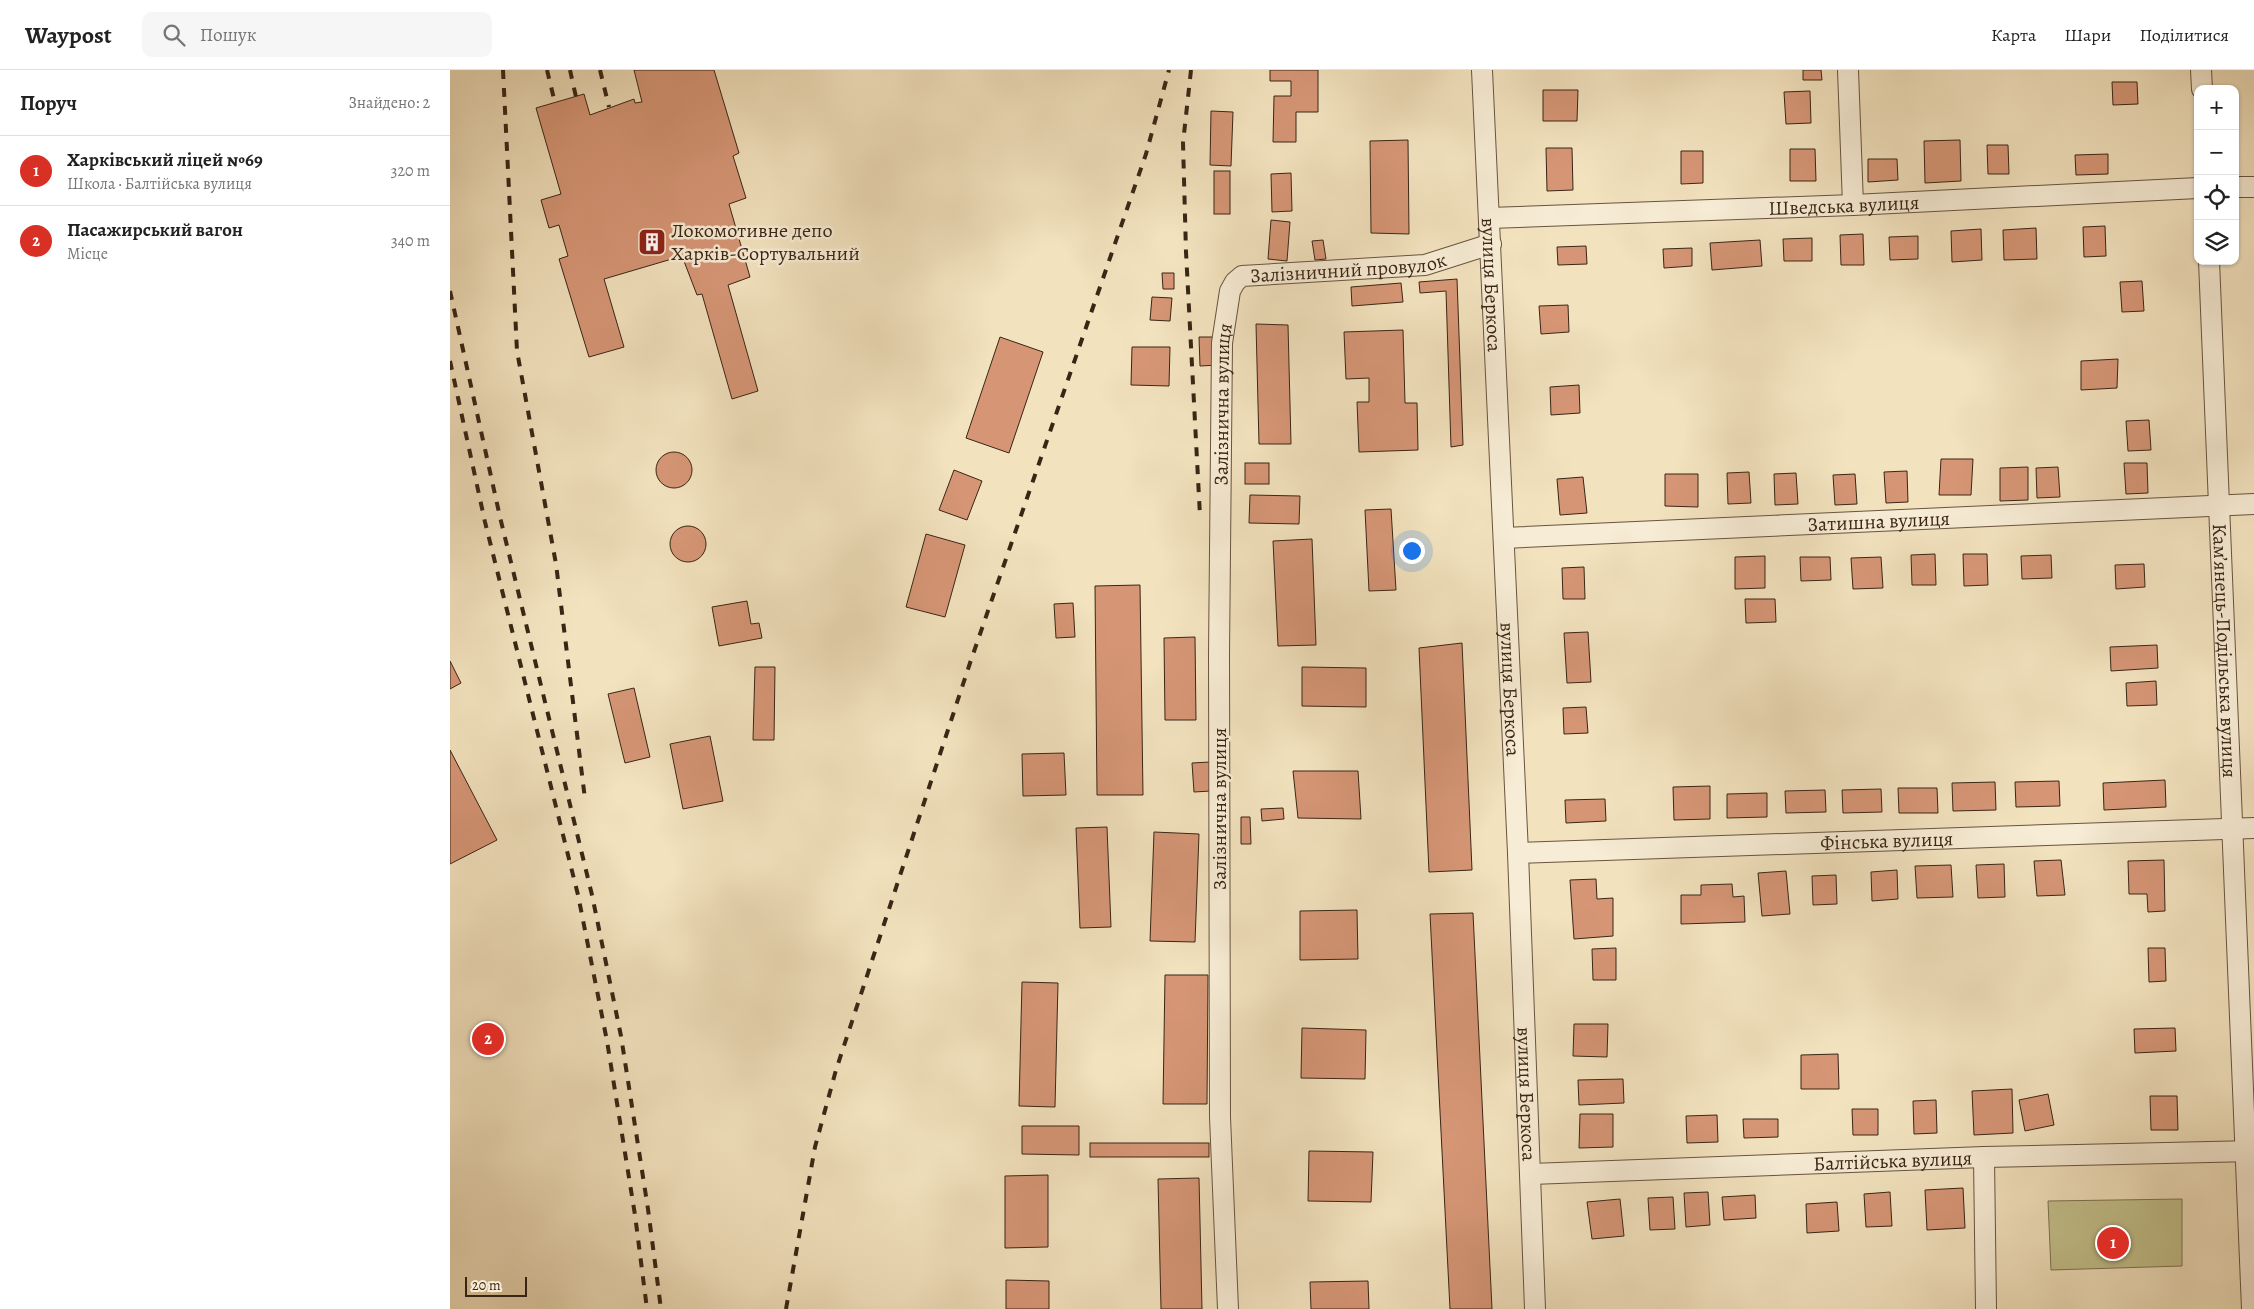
<!DOCTYPE html>
<html lang="uk">
<head>
<meta charset="utf-8">
<style>
	body { margin:0; font-family:Alegreya,serif; background:#f6f6f6; color:#222 }
	.controls { position:absolute; right:15px; top:15px; display:grid; overflow:hidden; border-radius:10px; box-shadow:0 1px 4px #0004 }
	.controls button { width:45px; height:45px; display:grid; place-items:center; padding:0; border:0; border-bottom:1px solid #e0e0e0; background:#fff; color:#222; font:25px sans-serif }
	.scale { position:absolute; left:15px; bottom:12px; width:62px; box-sizing:border-box; padding-left:5px; border:2px solid #3a2515; border-top:0; font-size:14px; line-height:18px; white-space:nowrap; color:#3a2515; -webkit-text-stroke:4px #f7ecd5; paint-order:stroke }
	.you { position:absolute; left:961px; top:480px; width:18px; height:18px; margin:-12px; border:4px solid #fff; border-radius:50%; background:#1a73e8; box-shadow:0 0 0 8px #1a73e833 }
	.badge { display:grid; place-items:center; width:32px; height:32px; border-radius:50%; background:#d93025; color:#fff; font-size:16px; font-weight:700 }
	.pin { position:absolute; translate:-50% -50%; border:2px solid #fff; box-shadow:0 1px 5px #0006 }
	.list { margin:0; padding:0; list-style:none }
	h2 { display:flex; justify-content:space-between; align-items:center; height:65px; margin:0; padding:0 20px; font-size:21px }
	h2 small { font-size:16px; font-weight:400; color:#767676 }
	.list li { display:grid; grid-template-columns:32px 1fr auto; gap:15px; align-items:center; box-sizing:border-box; height:70px; padding:0 20px; border-top:1px solid #e0e0e0 }
	.list b { display:block; font-size:19px; white-space:nowrap }
	.list p { margin:0; font-size:16px; white-space:nowrap; color:#767676 }
	.list em { font-size:16px; font-style:normal; color:#767676 }
	.icon { flex:none; width:28px; height:28px; fill:none; stroke:currentColor; stroke-width:2; stroke-linecap:round; stroke-linejoin:round }
	.map { position:relative; flex:none; width:1804px; height:1239px; overflow:hidden }
	header { display:flex; align-items:center; gap:30px; box-sizing:border-box; height:70px; padding:0 25px; background:#fff; border-bottom:1px solid #e0e0e0 }
	header strong { font-size:24px }
	nav { display:flex; gap:28px; margin-inline-start:auto; font-size:18px }
	.search { width:350px; height:45px; background:#f6f6f6; display:flex; align-items:center; gap:12px; box-sizing:border-box; padding:0 18px; border-radius:10px; color:#767676; font-size:19px }
	main { display:flex }
	aside { flex:1; background:#fff }
	.map>svg:first-child { display:block }
</style>
</head>
<body>
<header>
<strong>Waypost</strong>
<div class="search"><svg class="icon" aria-label="search" viewBox="0 0 24 24"><circle cx="10" cy="10" r="6"/><path d="M15 15l6 6"/></svg>Пошук</div>
<nav><a>Карта</a><a>Шари</a><a>Поділитися</a></nav>
</header>
<main>
<aside>
<h2>Поруч<small>Знайдено: 2</small></h2>
<ul class="list">
<li><span class="badge">1</span><div><b>Харківський ліцей №69</b><p>Школа · Балтійська вулиця</p></div><em>320 m</em></li>
<li><span class="badge">2</span><div><b>Пасажирський вагон</b><p>Місце</p></div><em>340 m</em></li>
</ul>
</aside>
<div class="map">
<svg width="1804" height="1239" viewBox="0 0 1804 1239">
	<rect width="100%" height="100%" fill="#f2e2be"/>
	<filter id="stains"><feTurbulence type="fractalNoise" baseFrequency=".004" numOctaves="4"/><feColorMatrix values="0 0 0 0 .2 0 0 0 0 .09 0 0 0 0 .02 0 0 0 .5 -.17"/></filter>
	<radialGradient id="worn" r=".72"><stop offset=".6" stop-color="#630" stop-opacity="0"/><stop offset="1" stop-color="#630" stop-opacity=".3"/></radialGradient>
	<path fill="#c3c18c" stroke="#7e7350" d="M 1732,1129 L 1732,1196 L 1601,1200 L 1598,1131 Z"/>
	<g fill="#d69676" stroke="#3a2515">
		<path d="M 184,0 L 264,0 L 289,83 L 283,86 L 296,128 L 279,134 L 300,207 L 278,215 L 308,321 L 282,329 L 252,224 L 247,225 L 232,186 L 154,209 L 174,277 L 139,287 L 109,189 L 118,186 L 109,155 L 99,158 L 91,130 L 111,124 L 86,38 L 134,24 L 140,45 L 184,29 L 185,33 L 192,32 Z"/>
		<path d="M 820,0 L 868,0 L 868,42 L 846,42 L 846,72 L 823,72 L 824,26 L 841,26 L 841,11 L 820,11 Z"/>
		<path d="M 1353,0 L 1371,0 L 1372,10 L 1353,10 Z"/>
		<path d="M 1662,12 L 1687,12 L 1688,34 L 1663,35 Z"/>
		<path d="M 1093,20 L 1128,20 L 1127,51 L 1093,51 Z"/>
		<path d="M 1360,21 L 1361,53 L 1336,54 L 1334,22 Z"/>
		<path d="M 761,41 L 783,42 L 781,96 L 760,95 Z"/>
		<path d="M 958,70 L 959,164 L 921,163 L 920,71 Z"/>
		<path d="M 1510,70 L 1511,111 L 1475,113 L 1474,71 Z"/>
		<path d="M 1537,75 L 1558,75 L 1559,104 L 1538,104 Z"/>
		<path d="M 1096,78 L 1122,78 L 1123,120 L 1097,121 Z"/>
		<path d="M 1340,79 L 1365,79 L 1366,111 L 1340,111 Z"/>
		<path d="M 1231,81 L 1253,81 L 1253,113 L 1231,114 Z"/>
		<path d="M 1658,84 L 1658,104 L 1626,105 L 1625,85 Z"/>
		<path d="M 1418,89 L 1447,89 L 1448,110 L 1418,112 Z"/>
		<rect x="764" y="101" width="16" height="43"/>
		<path d="M 841,103 L 842,141 L 822,142 L 821,104 Z"/>
		<path d="M 821,150 L 840,152 L 837,191 L 818,189 Z"/>
		<path d="M 1655,156 L 1656,186 L 1634,187 L 1633,157 Z"/>
		<path d="M 1586,158 L 1587,189 L 1554,190 L 1553,160 Z"/>
		<path d="M 1531,159 L 1532,190 L 1502,192 L 1501,161 Z"/>
		<path d="M 1413,164 L 1414,195 L 1391,195 L 1390,165 Z"/>
		<path d="M 1468,166 L 1468,189 L 1440,190 L 1439,167 Z"/>
		<path d="M 1362,168 L 1362,191 L 1334,191 L 1333,169 Z"/>
		<path d="M 873,170 L 876,189 L 865,190 L 862,171 Z"/>
		<path d="M 1310,170 L 1312,196 L 1262,200 L 1260,173 Z"/>
		<path d="M 1136,176 L 1137,194 L 1108,195 L 1107,177 Z"/>
		<path d="M 1242,178 L 1242,196 L 1214,198 L 1213,179 Z"/>
		<path d="M 712,203 L 724,203 L 724,219 L 713,219 Z"/>
		<path d="M 1007,209 L 1013,375 L 1001,377 L 996,221 L 970,223 L 969,212 Z"/>
		<path d="M 1692,211 L 1694,241 L 1672,242 L 1670,212 Z"/>
		<path d="M 951,213 L 953,232 L 902,236 L 901,217 Z"/>
		<path d="M 702,227 L 722,228 L 720,251 L 700,250 Z"/>
		<path d="M 1118,235 L 1119,262 L 1091,264 L 1089,236 Z"/>
		<path d="M 806,254 L 838,255 L 841,374 L 809,374 Z"/>
		<path d="M 953,260 L 955,333 L 967,333 L 968,380 L 909,382 L 907,332 L 919,332 L 919,308 L 896,309 L 894,262 Z"/>
		<path d="M 550,267 L 593,282 L 559,383 L 516,368 Z"/>
		<path d="M 749,267 L 768,267 L 769,295 L 750,296 Z"/>
		<path d="M 682,277 L 720,277 L 719,316 L 681,315 Z"/>
		<path d="M 1668,289 L 1667,318 L 1631,320 L 1631,291 Z"/>
		<path d="M 1129,315 L 1130,343 L 1101,345 L 1100,317 Z"/>
		<path d="M 1699,350 L 1701,380 L 1678,381 L 1676,351 Z"/>
		<circle cx="224" cy="400" r="18"/>
		<path d="M 1491,389 L 1523,389 L 1521,425 L 1489,425 Z"/>
		<rect x="795" y="393" width="24" height="21"/>
		<path d="M 1674,393 L 1697,393 L 1698,423 L 1676,424 Z"/>
		<path d="M 1578,397 L 1578,430 L 1550,431 L 1550,398 Z"/>
		<path d="M 1608,397 L 1610,427 L 1587,428 L 1586,398 Z"/>
		<path d="M 504,400 L 532,411 L 517,450 L 489,440 Z"/>
		<path d="M 1457,401 L 1458,432 L 1436,433 L 1434,402 Z"/>
		<path d="M 1299,402 L 1301,433 L 1278,434 L 1277,403 Z"/>
		<path d="M 1346,403 L 1348,434 L 1325,435 L 1324,404 Z"/>
		<path d="M 1215,404 L 1248,404 L 1248,437 L 1215,436 Z"/>
		<path d="M 1405,404 L 1407,434 L 1385,435 L 1383,405 Z"/>
		<path d="M 1133,407 L 1137,443 L 1110,445 L 1107,409 Z"/>
		<path d="M 800,425 L 850,426 L 849,454 L 799,453 Z"/>
		<path d="M 941,439 L 946,520 L 919,521 L 915,440 Z"/>
		<circle cx="238" cy="474" r="18"/>
		<path d="M 476,464 L 515,475 L 495,547 L 456,537 Z"/>
		<path d="M 862,469 L 866,575 L 828,576 L 823,471 Z"/>
		<path d="M 1485,484 L 1486,515 L 1462,515 L 1461,485 Z"/>
		<path d="M 1513,484 L 1537,484 L 1538,515 L 1514,516 Z"/>
		<path d="M 1601,485 L 1602,508 L 1572,509 L 1571,486 Z"/>
		<path d="M 1315,486 L 1315,518 L 1285,519 L 1285,487 Z"/>
		<path d="M 1350,487 L 1380,487 L 1381,510 L 1351,511 Z"/>
		<path d="M 1431,487 L 1433,518 L 1403,519 L 1401,488 Z"/>
		<path d="M 1694,494 L 1695,517 L 1666,519 L 1665,495 Z"/>
		<path d="M 1134,497 L 1135,529 L 1113,529 L 1112,498 Z"/>
		<path d="M 690,515 L 693,725 L 647,725 L 645,516 Z"/>
		<path d="M 1295,529 L 1325,529 L 1326,552 L 1296,553 Z"/>
		<path d="M 297,531 L 301,554 L 309,553 L 312,568 L 269,576 L 262,537 Z"/>
		<path d="M 623,533 L 625,567 L 606,568 L 604,534 Z"/>
		<path d="M 1138,562 L 1141,612 L 1117,613 L 1114,563 Z"/>
		<path d="M 745,567 L 746,650 L 715,650 L 714,568 Z"/>
		<path d="M 1012,573 L 1022,800 L 979,802 L 969,578 Z"/>
		<path d="M 1707,575 L 1708,598 L 1661,601 L 1660,577 Z"/>
		<path d="M 0,591 L 11,613 L 0,619 Z"/>
		<path d="M 305,597 L 325,597 L 324,670 L 303,670 Z"/>
		<path d="M 852,597 L 916,598 L 916,637 L 852,636 Z"/>
		<path d="M 1706,611 L 1707,635 L 1677,636 L 1676,613 Z"/>
		<path d="M 184,618 L 200,687 L 175,693 L 158,624 Z"/>
		<path d="M 1136,637 L 1138,663 L 1114,664 L 1113,638 Z"/>
		<path d="M 260,666 L 273,731 L 233,739 L 220,674 Z"/>
		<path d="M 0,680 L 47,770 L 0,794 Z"/>
		<path d="M 614,683 L 616,725 L 573,726 L 572,684 Z"/>
		<path d="M 760,692 L 761,721 L 744,722 L 742,693 Z"/>
		<path d="M 843,701 L 908,701 L 911,749 L 848,748 Z"/>
		<path d="M 1715,710 L 1716,737 L 1654,740 L 1653,713 Z"/>
		<path d="M 1609,711 L 1610,736 L 1566,737 L 1565,712 Z"/>
		<path d="M 1545,712 L 1546,740 L 1503,741 L 1502,713 Z"/>
		<path d="M 1260,716 L 1260,749 L 1224,750 L 1223,717 Z"/>
		<path d="M 1448,718 L 1487,718 L 1488,743 L 1449,743 Z"/>
		<path d="M 1431,719 L 1432,742 L 1393,743 L 1392,720 Z"/>
		<path d="M 1375,720 L 1376,742 L 1336,743 L 1335,721 Z"/>
		<path d="M 1317,723 L 1317,747 L 1277,748 L 1277,724 Z"/>
		<path d="M 1155,729 L 1156,751 L 1116,753 L 1115,730 Z"/>
		<path d="M 833,738 L 834,749 L 812,751 L 811,739 Z"/>
		<path d="M 791,747 L 800,747 L 801,774 L 791,774 Z"/>
		<path d="M 657,757 L 661,857 L 630,858 L 626,758 Z"/>
		<path d="M 704,762 L 749,764 L 745,872 L 700,871 Z"/>
		<path d="M 1611,790 L 1615,825 L 1587,826 L 1584,791 Z"/>
		<path d="M 1714,790 L 1715,841 L 1698,842 L 1697,824 L 1679,824 L 1678,791 Z"/>
		<path d="M 1554,794 L 1555,827 L 1528,828 L 1526,795 Z"/>
		<path d="M 1501,795 L 1503,827 L 1467,828 L 1465,796 Z"/>
		<path d="M 1447,800 L 1448,829 L 1422,831 L 1421,802 Z"/>
		<path d="M 1336,801 L 1340,844 L 1312,846 L 1308,803 Z"/>
		<path d="M 1386,805 L 1387,834 L 1363,835 L 1362,806 Z"/>
		<path d="M 1146,809 L 1147,829 L 1163,828 L 1163,866 L 1124,869 L 1120,810 Z"/>
		<path d="M 1282,814 L 1283,827 L 1294,826 L 1295,852 L 1231,854 L 1231,825 L 1251,825 L 1251,815 Z"/>
		<path d="M 907,840 L 908,889 L 850,890 L 850,841 Z"/>
		<path d="M 1023,843 L 1042,1239 L 1000,1239 L 980,844 Z"/>
		<path d="M 1166,878 L 1166,910 L 1143,910 L 1142,879 Z"/>
		<path d="M 1698,878 L 1715,878 L 1716,911 L 1699,912 Z"/>
		<path d="M 715,905 L 758,905 L 757,1034 L 713,1034 Z"/>
		<path d="M 572,912 L 608,913 L 605,1037 L 569,1036 Z"/>
		<path d="M 1124,954 L 1158,954 L 1157,987 L 1123,986 Z"/>
		<path d="M 852,958 L 916,960 L 915,1009 L 851,1008 Z"/>
		<path d="M 1725,958 L 1726,981 L 1685,983 L 1684,959 Z"/>
		<path d="M 1388,984 L 1389,1019 L 1351,1019 L 1351,985 Z"/>
		<path d="M 1173,1009 L 1174,1033 L 1129,1035 L 1128,1010 Z"/>
		<path d="M 1562,1019 L 1563,1063 L 1524,1065 L 1522,1021 Z"/>
		<path d="M 1598,1024 L 1604,1055 L 1575,1061 L 1569,1030 Z"/>
		<path d="M 1700,1026 L 1727,1026 L 1728,1060 L 1701,1060 Z"/>
		<path d="M 1486,1030 L 1487,1063 L 1464,1064 L 1463,1031 Z"/>
		<path d="M 1402,1039 L 1428,1039 L 1428,1065 L 1403,1065 Z"/>
		<path d="M 1130,1044 L 1163,1044 L 1163,1077 L 1129,1078 Z"/>
		<path d="M 1267,1045 L 1268,1072 L 1237,1073 L 1236,1046 Z"/>
		<path d="M 1293,1049 L 1328,1049 L 1328,1067 L 1294,1068 Z"/>
		<path d="M 572,1056 L 629,1056 L 629,1085 L 572,1084 Z"/>
		<rect x="640" y="1073" width="119" height="14"/>
		<path d="M 859,1081 L 923,1082 L 921,1132 L 858,1131 Z"/>
		<path d="M 598,1105 L 598,1177 L 555,1178 L 555,1106 Z"/>
		<path d="M 749,1108 L 752,1239 L 711,1239 L 708,1109 Z"/>
		<path d="M 1513,1118 L 1515,1158 L 1477,1160 L 1475,1120 Z"/>
		<path d="M 1258,1122 L 1260,1155 L 1236,1157 L 1234,1123 Z"/>
		<path d="M 1440,1122 L 1442,1156 L 1416,1157 L 1414,1124 Z"/>
		<path d="M 1305,1125 L 1306,1148 L 1274,1150 L 1272,1127 Z"/>
		<path d="M 1223,1127 L 1225,1159 L 1200,1160 L 1198,1128 Z"/>
		<path d="M 1170,1129 L 1174,1166 L 1142,1169 L 1137,1132 Z"/>
		<path d="M 1387,1132 L 1389,1161 L 1357,1163 L 1356,1134 Z"/>
		<path d="M 556,1210 L 599,1211 L 599,1239 L 556,1239 Z"/>
		<path d="M 918,1211 L 919,1239 L 861,1239 L 860,1212 Z"/>
	</g>
	<g fill="none" stroke-linecap="round" stroke-linejoin="round">
		<defs>
			<g id="minor">
				<path id="s1" d="M 1032,0 L 1068,783 L 1085,1239"/>
				<path d="M 1398,0 L 1403,135"/>
				<path d="M 1751,0 L 1752,19"/>
				<path d="M 1785,117 L 1804,117"/>
				<path id="s2" d="M 1039,148 L 1403,135 L 1748,118"/>
				<path id="s3" d="M 1759,191 L 1802,1239"/>
				<path id="s4" d="M 1054,468 L 1804,434"/>
				<path id="s5" d="M 1068,783 L 1804,758"/>
				<path d="M 1534,1087 L 1536,1239"/>
				<path id="s6" d="M 1081,1104 L 1534,1087 L 1804,1081"/>
				<path id="s7" d="M 778,1239 L 770,1047 L 769,584 L 772,273 L 780,221 L 785,212 L 792,206 L 975,195 L 1041,174"/>
			</g>
		</defs>
		<use href="#minor" stroke="#68543f" stroke-width="22"/>
		<use href="#minor" stroke="#f7ecd5" stroke-width="20"/>
		<g stroke="#3a2515" stroke-width="4" stroke-dasharray="9 9" stroke-linecap="butt">
			<path d="M 53,0 L 67,281 L 106,494 L 135,729"/>
			<path d="M 97,0 L 105,33"/>
			<path d="M 120,0 L 126,27"/>
			<path d="M 150,0 L 159,37"/>
			<path d="M 741,0 L 733,73 L 736,182 L 750,446"/>
			<path d="M 0,221 L 50,447 L 142,825 L 171,966 L 198,1139 L 211,1239"/>
			<path d="M 0,291 L 35,452 L 128,825 L 157,971 L 185,1145 L 197,1239"/>
			<path d="M 336,1239 L 365,1077 L 386,1000 L 520,593 L 696,84 L 719,0"/>
		</g>
	</g>
	<defs>
		<symbol id="building-square" viewBox="-11 -11 22 22"><rect x="-9" y="-9" width="18" height="18" rx="4" fill="#8f2418" stroke="#f7ecd5"/><path d="M-4-6H4V6H1V3H-1V6H-4ZM-2.5-4.3h1.7v1.8h-1.7ZM.8-4.3h1.7v1.8H.8ZM-2.5-1h1.7V.8h-1.7ZM.8-1h1.7V.8H.8Z" fill="#fff"/></symbol>
	</defs>
	<g fill-rule="evenodd">
		<use href="#building-square" x="186" y="156" width="32" height="32"/>
	</g>
	<g text-anchor="middle" dominant-baseline="central" stroke-width="5" stroke-linejoin="round" paint-order="stroke">
		<g font-size="20" fill="#3a2515" stroke="#f7ecd5">
			<text stroke="none"><textPath href="#s2" startOffset="355">Шведська вулиця</textPath></text>
			<text stroke="none"><textPath href="#s7" startOffset="1145">Залізничний провулок</textPath></text>
			<text stroke="none"><textPath href="#s1" startOffset="215">вулиця Беркоса</textPath></text>
			<text stroke="none"><textPath href="#s7" startOffset="905">Залізнична вулиця</textPath></text>
			<text stroke="none"><textPath href="#s4" startOffset="375">Затишна вулиця</textPath></text>
			<text stroke="none"><textPath href="#s3" startOffset="390">Кам’янець-Подільська вулиця</textPath></text>
			<text stroke="none"><textPath href="#s1" startOffset="620">вулиця Беркоса</textPath></text>
			<text transform="translate(769 739) rotate(-90)">Залізнична вулиця</text>
			<text stroke="none"><textPath href="#s5" startOffset="369">Фінська вулиця</textPath></text>
			<text stroke="none"><textPath href="#s1" startOffset="1025">вулиця Беркоса</textPath></text>
			<text stroke="none"><textPath href="#s6" startOffset="362">Балтійська вулиця</textPath></text>
		</g>
		<g font-size="20" fill="#3a2515" stroke="#f7ecd5" text-anchor="start">
			<text x="221" y="160">Локомотивне депо<tspan x="221" dy="23">Харків-Сортувальний</tspan></text>
		</g>
	</g>
	<rect width="100%" height="100%" filter="url(#stains)"/>
	<rect width="100%" height="100%" fill="url(#worn)"/>
</svg>
<div class="controls">
<button>+</button>
<button>−</button>
<button><svg class="icon" aria-label="locate" viewBox="0 0 24 24"><circle cx="12" cy="12" r="6"/><path d="M12 2v4M12 18v4M2 12h4M18 12h4"/></svg></button>
<button><svg class="icon" aria-label="layers" viewBox="0 0 24 24"><path d="M12 4l9 5-9 5-9-5zM3 14l9 5 9-5"/></svg></button>
</div>
<div class="scale">20 m</div>
<div class="you"></div>
<div class="pin badge" style="left:1663px;top:1173px">1</div>
<div class="pin badge" style="left:38px;top:969px">2</div>
</div>
</main>
</body>
</html>
